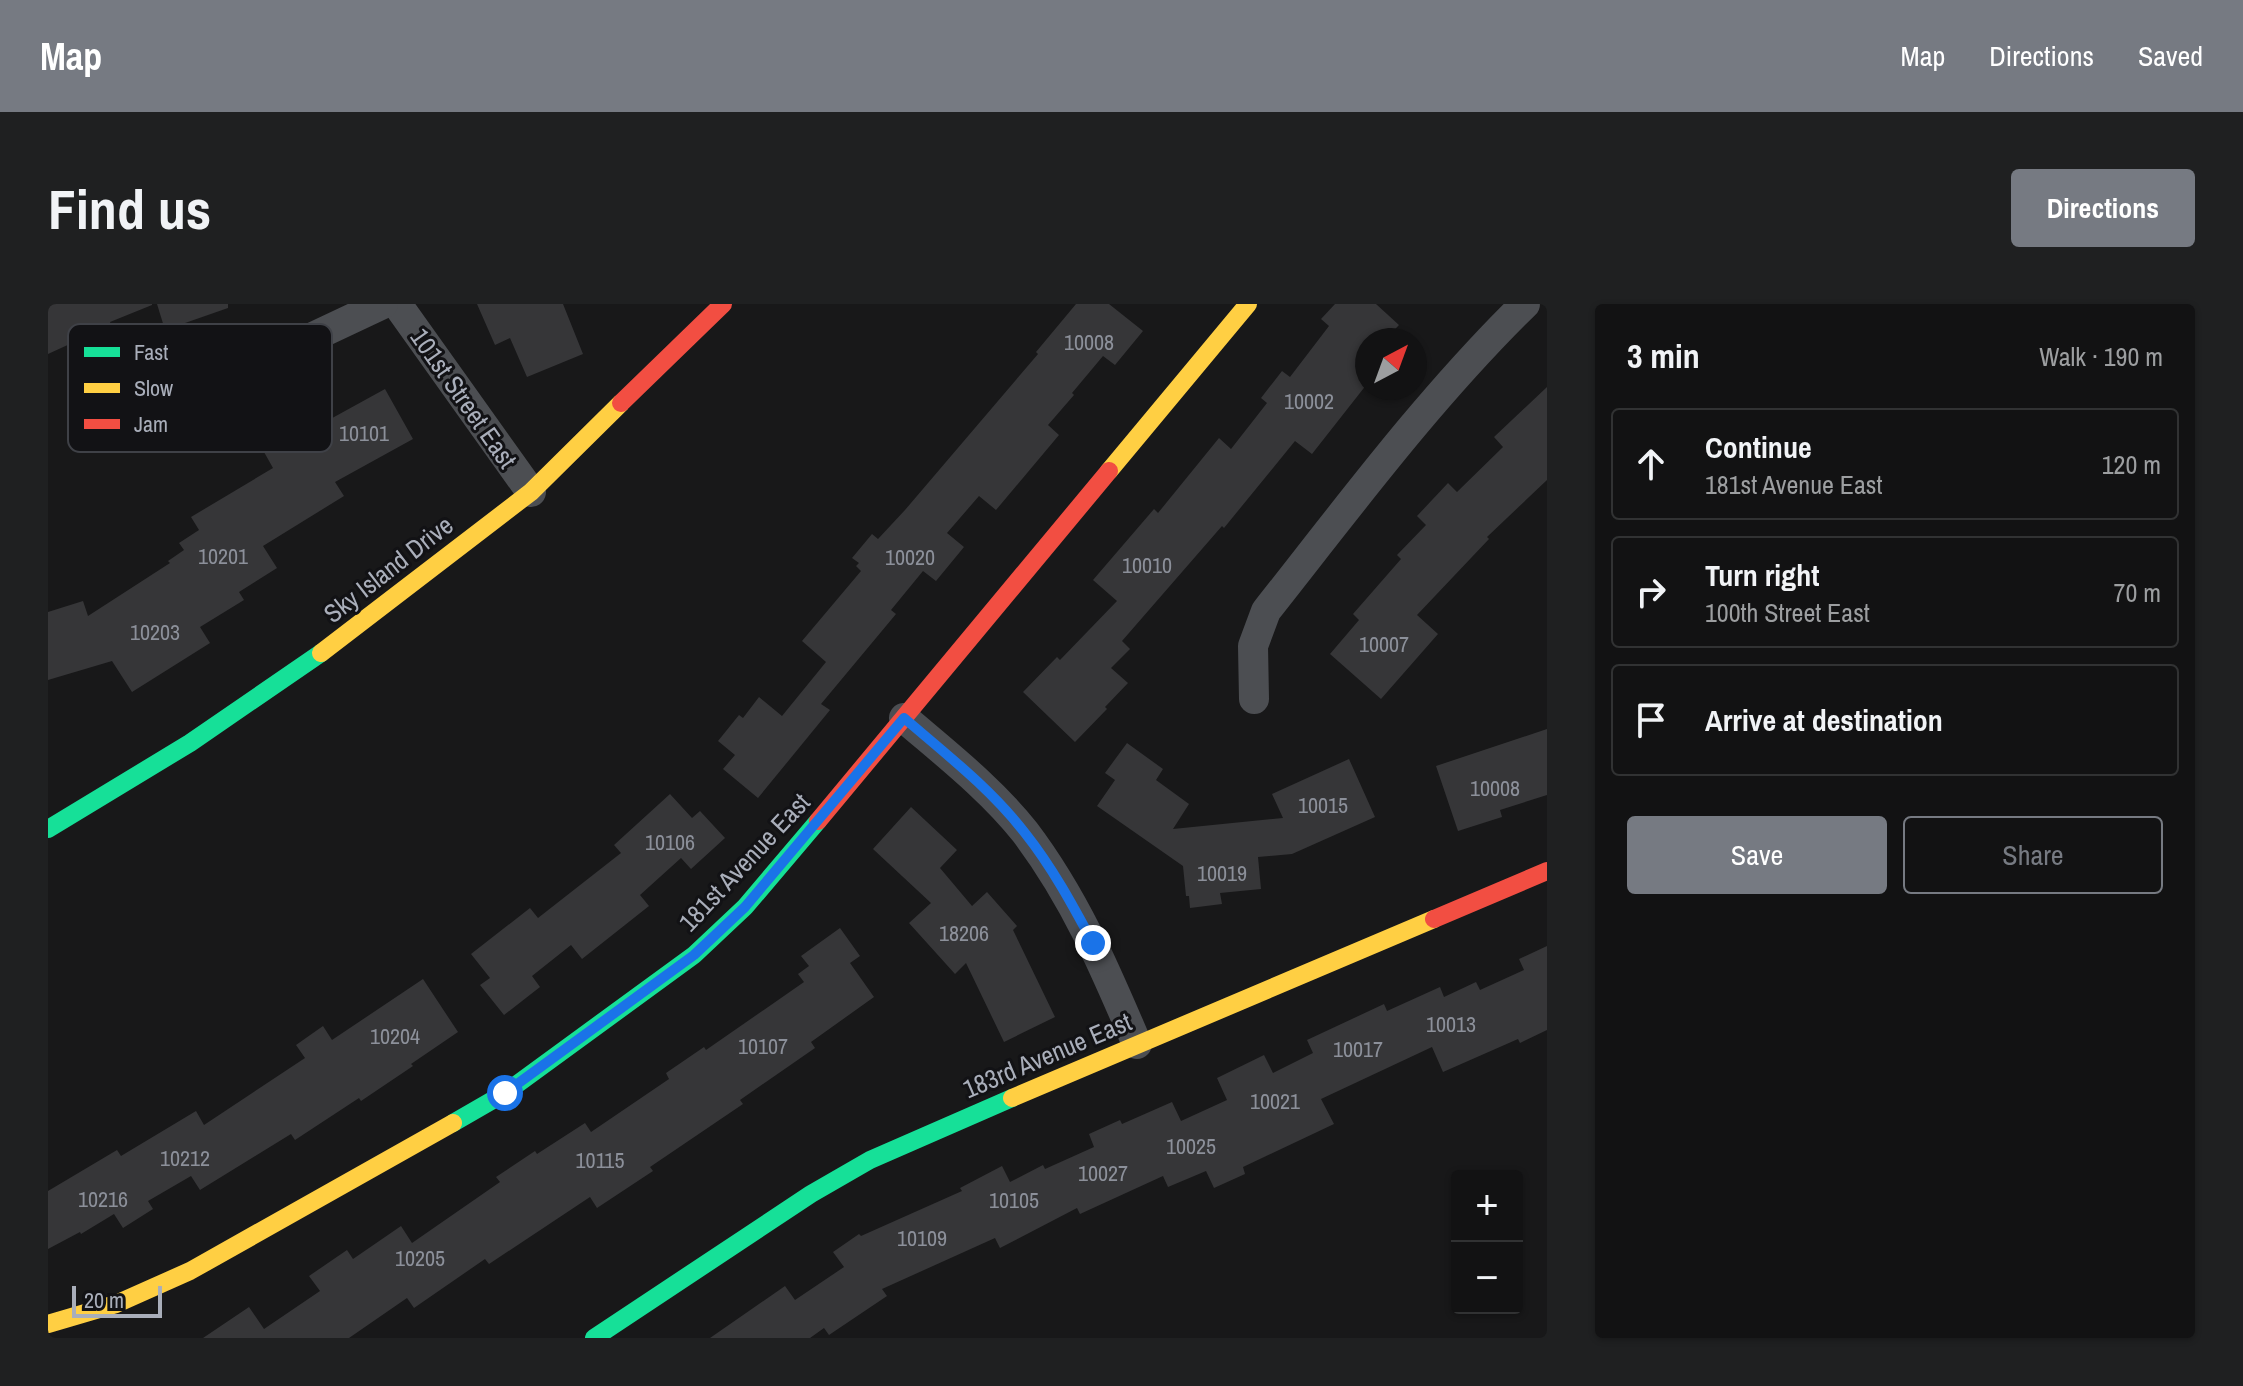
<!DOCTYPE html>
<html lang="en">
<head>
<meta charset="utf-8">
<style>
	body { margin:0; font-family:"Archivo Narrow",sans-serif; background:#1f2021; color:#f1f3f6 }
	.controls { position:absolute; right:24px; bottom:24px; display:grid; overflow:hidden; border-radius:8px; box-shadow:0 2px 6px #0004 }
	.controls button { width:72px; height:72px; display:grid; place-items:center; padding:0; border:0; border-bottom:2px solid #313233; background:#121213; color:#f1f3f6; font:40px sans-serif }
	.compass { position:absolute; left:1307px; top:24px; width:72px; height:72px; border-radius:50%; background:#121213; box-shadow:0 2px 6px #0004; rotate:41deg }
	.scale { position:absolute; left:24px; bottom:20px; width:90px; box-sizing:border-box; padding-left:8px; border:4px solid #a9aeba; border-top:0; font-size:22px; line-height:28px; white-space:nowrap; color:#a9aeba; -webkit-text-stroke:6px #121215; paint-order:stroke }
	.stop { position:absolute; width:24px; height:24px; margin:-18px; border:6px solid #1a73e8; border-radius:50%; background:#fff }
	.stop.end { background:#1a73e8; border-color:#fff; box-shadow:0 2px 8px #0008 }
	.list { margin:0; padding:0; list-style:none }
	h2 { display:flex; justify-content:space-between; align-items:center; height:104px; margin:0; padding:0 32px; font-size:34px }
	h2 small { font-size:26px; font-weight:400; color:#9c9ea0 }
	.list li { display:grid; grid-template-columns:52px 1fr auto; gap:24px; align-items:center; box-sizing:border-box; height:112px; margin:0 16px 16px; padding:0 16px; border:2px solid #313233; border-radius:8px }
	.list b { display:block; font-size:30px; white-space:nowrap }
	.list p { margin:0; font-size:26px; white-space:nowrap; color:#9c9ea0 }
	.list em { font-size:26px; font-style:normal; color:#9c9ea0 }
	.actions { display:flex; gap:16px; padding:24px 32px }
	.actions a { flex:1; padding:18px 0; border:2px solid #767a82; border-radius:8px; text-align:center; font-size:28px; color:#767a82 }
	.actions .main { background:#767a82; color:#fff }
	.icon { flex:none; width:44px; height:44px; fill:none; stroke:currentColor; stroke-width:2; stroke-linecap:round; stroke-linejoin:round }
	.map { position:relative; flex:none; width:1499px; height:1034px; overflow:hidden; border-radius:8px }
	header { display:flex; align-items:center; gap:48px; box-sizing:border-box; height:112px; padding:0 40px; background:#767a82; color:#fff }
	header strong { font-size:38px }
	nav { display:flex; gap:44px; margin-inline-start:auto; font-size:28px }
	.intro { display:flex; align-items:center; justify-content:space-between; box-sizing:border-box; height:192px; padding:0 48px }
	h1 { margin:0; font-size:56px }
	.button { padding:20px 36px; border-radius:8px; background:#767a82; color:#fff; font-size:28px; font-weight:700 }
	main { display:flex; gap:48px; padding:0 48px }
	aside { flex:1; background:#121213; border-radius:8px; box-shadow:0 2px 6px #0004 }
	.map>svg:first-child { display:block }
</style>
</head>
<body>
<header>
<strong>Map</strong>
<nav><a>Map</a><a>Directions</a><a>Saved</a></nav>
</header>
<div class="intro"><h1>Find us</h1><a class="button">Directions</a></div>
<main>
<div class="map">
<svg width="1499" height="1034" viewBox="0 0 1499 1034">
	<rect width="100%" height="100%" fill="#181819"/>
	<g fill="#363638">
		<path d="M 0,0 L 104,0 L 104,1 L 62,18 L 67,31 L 27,47 L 24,39 L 0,50 Z"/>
		<path d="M 109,0 L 180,0 L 180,4 L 117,26 Z"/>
		<path d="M 429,0 L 515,0 L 535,50 L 479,73 L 462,34 L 447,41 Z"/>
		<path d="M 1028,0 L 1061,0 L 1095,27 L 1067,61 L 1055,52 L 1024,89 L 1026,91 L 1000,121 L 1011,131 L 948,206 L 931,192 L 899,229 L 916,243 L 888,277 L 875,267 L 843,306 L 848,310 L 773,400 L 782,406 L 710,494 L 675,465 L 687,451 L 670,437 L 691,411 L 695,414 L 711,393 L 734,412 L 778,358 L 754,337 L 813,267 L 808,262 L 811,259 L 804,254 L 824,230 L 830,235 L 857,206 L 990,50 L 988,48 Z"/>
		<path d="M 1287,0 L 1328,0 L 1351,21 L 1337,36 L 1319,36 L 1319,80 L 1264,150 L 1247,137 L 1176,224 L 1174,222 L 1074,337 L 1082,345 L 1063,364 L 1080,379 L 1057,403 L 1059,405 L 1027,438 L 975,388 L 1009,353 L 1012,356 L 1069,297 L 1045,276 L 1106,205 L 1110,209 L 1171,134 L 1183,145 L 1219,99 L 1213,94 L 1234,67 L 1242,73 L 1281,22 L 1273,15 Z"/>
		<path d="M 1499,83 L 1499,176 L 1439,233 L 1441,235 L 1369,311 L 1390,330 L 1333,395 L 1282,350 L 1311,316 L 1305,310 L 1353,255 L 1349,251 L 1378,221 L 1369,212 L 1400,179 L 1409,188 L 1455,143 L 1446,133 Z"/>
		<path d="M 337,85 L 365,135 L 287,178 L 296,192 L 215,242 L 229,264 L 191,288 L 196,296 L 152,323 L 162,339 L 84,388 L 64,357 L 0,376 L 0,308 L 35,297 L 40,312 L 122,259 L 120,257 L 136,246 L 131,239 L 151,226 L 143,213 L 225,164 L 216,148 L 254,124 L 257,129 Z"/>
		<path d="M 1499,425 L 1499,491 L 1452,506 L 1454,513 L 1410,527 L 1388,462 Z"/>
		<path d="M 1079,439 L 1115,465 L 1108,476 L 1141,500 L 1125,525 L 1235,514 L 1224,490 L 1301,455 L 1327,513 L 1244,550 L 1210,553 L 1213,585 L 1172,589 L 1174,600 L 1142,604 L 1141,592 L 1138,592 L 1135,562 L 1049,502 L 1067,476 L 1057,469 Z"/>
		<path d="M 622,490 L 644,514 L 652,507 L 677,534 L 643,565 L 633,554 L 592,591 L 601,602 L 534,655 L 523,641 L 484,672 L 492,683 L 456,711 L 432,681 L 442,674 L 423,650 L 482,604 L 490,614 L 573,549 L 566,541 Z"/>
		<path d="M 863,503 L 909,546 L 892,564 L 924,602 L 939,588 L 969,622 L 965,626 L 1007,713 L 956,738 L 918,659 L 907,670 L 861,619 L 883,599 L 825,545 Z"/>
		<path d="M 792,624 L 812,652 L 802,659 L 826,693 L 763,738 L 767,744 L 692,796 L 695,800 L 602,863 L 605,867 L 549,904 L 542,893 L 441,960 L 437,955 L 366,1004 L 359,994 L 301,1034 L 155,1034 L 201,1003 L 216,1025 L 272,987 L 261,972 L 299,946 L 305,955 L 353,922 L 364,939 L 452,878 L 448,873 L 487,847 L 489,850 L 537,819 L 543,828 L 621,775 L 618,769 L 656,743 L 658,746 L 756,678 L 750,670 L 761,662 L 753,652 Z"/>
		<path d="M 1499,642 L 1499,726 L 1472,739 L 1470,735 L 1395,768 L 1384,743 L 1273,795 L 1286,820 L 1195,863 L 1197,870 L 1166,884 L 1158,867 L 1120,883 L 1115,872 L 1032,910 L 1029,904 L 952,944 L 947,934 L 834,985 L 839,992 L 781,1031 L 776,1024 L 762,1034 L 662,1034 L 737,982 L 747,996 L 796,963 L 785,948 L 811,930 L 813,932 L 914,887 L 912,884 L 954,862 L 962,878 L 995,861 L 997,865 L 1046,843 L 1041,830 L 1072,816 L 1074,820 L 1124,798 L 1133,817 L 1179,796 L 1169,774 L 1216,751 L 1225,769 L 1265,749 L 1259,736 L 1336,700 L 1339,707 L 1392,683 L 1396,693 L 1428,678 L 1432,686 L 1476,666 L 1471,655 Z"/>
		<path d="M 375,675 L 410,728 L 363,760 L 365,762 L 313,797 L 311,794 L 247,836 L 243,830 L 152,886 L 143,872 L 100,897 L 105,905 L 75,924 L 66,910 L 33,930 L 32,928 L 0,945 L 0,887 L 69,846 L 73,852 L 148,807 L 156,821 L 257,754 L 248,741 L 275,722 L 284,736 Z"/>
	</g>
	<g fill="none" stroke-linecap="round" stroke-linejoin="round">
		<g stroke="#4c4e52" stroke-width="30">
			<path d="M 349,0 L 483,188"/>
			<path d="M 86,129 L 146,89 L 335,0"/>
			<path d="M 1206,395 L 1205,342 L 1218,307 C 1301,202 1381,94 1477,0"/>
			<path d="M 856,414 C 898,450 943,485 977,528 C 1027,594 1057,665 1089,740"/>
		</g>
		<g stroke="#16e098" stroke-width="18">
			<path d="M 0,525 L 142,439 L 273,349"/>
			<path d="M 405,819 L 457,789 L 646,651 L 697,603 L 770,517"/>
			<path d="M 546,1034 L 763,890 L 822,856 L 964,794"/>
		</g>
		<g stroke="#ffcf43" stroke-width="18">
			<path d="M 1061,167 L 1200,0"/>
			<path d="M 273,349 L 483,188 L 573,99"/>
			<path d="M 964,794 L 1386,615"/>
			<path d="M 0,1020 L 68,1000 L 142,967 L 405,819"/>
		</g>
		<g stroke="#f24e42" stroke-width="18">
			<path d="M 573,99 L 675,0"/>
			<path d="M 770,517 L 1061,167"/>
			<path d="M 1386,615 L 1499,567"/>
		</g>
	</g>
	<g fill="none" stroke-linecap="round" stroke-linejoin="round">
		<path stroke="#1a73e8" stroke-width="10" d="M 457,789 L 646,651 L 697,603 L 856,414 C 898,450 943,485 977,529 C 1004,563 1024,600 1045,639"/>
	</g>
	<g text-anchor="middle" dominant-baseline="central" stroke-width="6" stroke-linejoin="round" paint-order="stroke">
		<g font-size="22" fill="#8c909a">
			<text x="1041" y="38">10008</text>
			<text x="1261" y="97">10002</text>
			<text x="316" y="129">10101</text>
			<text x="175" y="252">10201</text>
			<text x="862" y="253">10020</text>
			<text x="1099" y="261">10010</text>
			<text x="107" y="328">10203</text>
			<text x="1336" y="340">10007</text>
			<text x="1447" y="484">10008</text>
			<text x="1275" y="501">10015</text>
			<text x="622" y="538">10106</text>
			<text x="1174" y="569">10019</text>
			<text x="916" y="629">18206</text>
			<text x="1403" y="720">10013</text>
			<text x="347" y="732">10204</text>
			<text x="715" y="742">10107</text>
			<text x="1310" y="745">10017</text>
			<text x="1227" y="797">10021</text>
			<text x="1143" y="842">10025</text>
			<text x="137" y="854">10212</text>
			<text x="552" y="856">10115</text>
			<text x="1055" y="869">10027</text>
			<text x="55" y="895">10216</text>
			<text x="966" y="896">10105</text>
			<text x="874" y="934">10109</text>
			<text x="372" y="954">10205</text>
		</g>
		<g font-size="26" fill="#a9aeba" stroke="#121215">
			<text transform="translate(416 94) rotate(55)">101st Street East</text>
			<text transform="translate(340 265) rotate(-38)">Sky Island Drive</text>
			<text transform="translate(696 558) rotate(-47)">181st Avenue East</text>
			<text transform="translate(999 751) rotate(-23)">183rd Avenue East</text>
		</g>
	</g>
	<rect x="20" y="20" width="264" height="128" rx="12" fill="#121215" stroke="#3f4147" stroke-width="2"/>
	<rect x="36" y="43" width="36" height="10" fill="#16e098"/>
	<rect x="36" y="79" width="36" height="10" fill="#ffcf43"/>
	<rect x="36" y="115" width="36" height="10" fill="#f24e42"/>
	<g font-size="22" fill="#a9aeba">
		<text x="86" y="56">Fast</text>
		<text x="86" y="92">Slow</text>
		<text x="86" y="128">Jam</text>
	</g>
</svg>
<div class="controls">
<button>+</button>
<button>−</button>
</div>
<svg class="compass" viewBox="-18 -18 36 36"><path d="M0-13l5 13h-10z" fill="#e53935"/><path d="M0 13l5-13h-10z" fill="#9c9ea0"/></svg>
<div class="scale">20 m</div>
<div class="stop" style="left:457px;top:789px"></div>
<div class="stop end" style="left:1045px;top:639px"></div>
</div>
<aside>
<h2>3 min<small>Walk · 190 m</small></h2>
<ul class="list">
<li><svg class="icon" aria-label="ahead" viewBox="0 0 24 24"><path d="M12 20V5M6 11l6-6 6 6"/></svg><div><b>Continue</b><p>181st Avenue East</p></div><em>120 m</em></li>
<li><svg class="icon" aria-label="right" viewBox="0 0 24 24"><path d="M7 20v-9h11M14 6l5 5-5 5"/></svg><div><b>Turn right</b><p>100th Street East</p></div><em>70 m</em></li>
<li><svg class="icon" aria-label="arrive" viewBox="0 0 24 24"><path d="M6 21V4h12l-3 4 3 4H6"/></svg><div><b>Arrive at destination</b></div></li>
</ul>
<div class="actions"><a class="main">Save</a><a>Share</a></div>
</aside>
</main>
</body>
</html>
